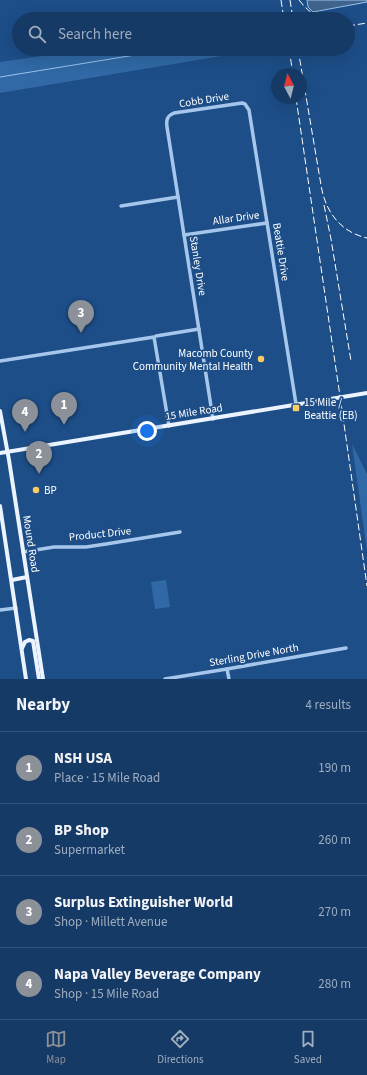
<!DOCTYPE html>
<html lang="en">
<head>
<meta charset="utf-8">
<style>
	body { margin:0; font-family:"Source Sans 3",sans-serif; background:#1f416c; color:#f1f3f6 }
	.compass { position:absolute; left:271px; top:68px; width:36px; height:36px; border-radius:50%; background:#163a66; box-shadow:0 4px 16px #0002; rotate:353deg }
	.you { position:absolute; left:147px; top:431px; width:14px; height:14px; margin:-10px; border:3px solid #fff; border-radius:50%; background:#1a73e8; box-shadow:0 0 0 6px #1a73e833 }
	.badge { display:grid; place-items:center; width:26px; height:26px; border-radius:50%; background:#8c9099; color:#fff; font-size:13px; font-weight:700 }
	.pin { position:absolute; translate:-50% -33px; filter:drop-shadow(0 1px 2px #0008) }
	.pin::after { content:''; position:absolute; top:21px; width:14px; height:12px; background:inherit; clip-path:polygon(0 0,100% 0,50% 100%) }
	.list { margin:0; padding:0; list-style:none }
	h2 { display:flex; justify-content:space-between; align-items:center; height:52px; margin:0; padding:0 16px; font-size:17px }
	h2 small { font-size:13px; font-weight:400; color:#9eadbf }
	.list li { display:grid; grid-template-columns:26px 1fr auto; gap:12px; align-items:center; box-sizing:border-box; height:72px; padding:0 16px; border-top:1px solid #35547a }
	.list b { display:block; font-size:15px; white-space:nowrap }
	.list p { margin:0; font-size:13px; white-space:nowrap; color:#9eadbf }
	.list em { font-size:13px; font-style:normal; color:#9eadbf }
	.icon { flex:none; width:22px; height:22px; fill:none; stroke:currentColor; stroke-width:2; stroke-linecap:round; stroke-linejoin:round }
	.map { position:relative; flex:none; width:367px; height:679px; overflow:hidden }
	.search { position:absolute; background:#163a66; box-shadow:0 4px 16px #0002; left:12px; right:12px; top:12px; height:44px; display:flex; align-items:center; gap:10px; box-sizing:border-box; padding:0 14px; border-radius:22px; color:#9eadbf; font-size:15px }
	.sheet { height:340px; background:#163a66 }
	nav { display:flex; justify-content:space-around; align-items:center; box-sizing:border-box; height:56px; border-top:1px solid #35547a; background:#163a66; font-size:11px; color:#9eadbf }
	nav a { display:grid; justify-items:center; gap:2px }
	nav .on { color:#8c9099 }
	.map>svg:first-child { display:block }
</style>
</head>
<body>
<div class="map">
<svg width="367" height="679" viewBox="0 0 367 679">
	<rect width="100%" height="100%" fill="#1d4e88"/>
	<g fill="#3069a5">
		<path d="M 91,49 L 264,49 L 0,93 L 0,62 Z"/>
		<path d="M 352,444 L 367,474 L 367,551 Z"/>
		<path d="M 166,580 L 170,607 L 155,609 L 151,582 Z"/>
	</g>
	<path fill="#40648d" stroke="#99c3ed" d="M 307,0 L 367,0 L 367,2 L 313,12 L 308,7 Z"/>
	<g fill="none" stroke-linecap="round" stroke-linejoin="round">
		<path stroke="#99c3ed" stroke-width="1" d="M 0,77 L 172,49"/>
		<g stroke="#a6c7eb" stroke-width="3.5">
			<path d="M 121,206 L 178,197"/>
			<path d="M 184,235 L 267,223"/>
			<path d="M 156,336 L 199,329"/>
			<path d="M 0,361 L 154,337 L 169,426"/>
			<path d="M 213,419 L 167,127 C 166,120 167,116 174,113 L 242,103 L 245,104 L 249,110 L 296,404"/>
			<path d="M 23,552 L 54,547 L 86,547 L 106,544 L 180,532"/>
			<path d="M 0,610 L 16,608"/>
			<path d="M 227,669 L 229,679"/>
			<path d="M 165,679 L 227,669 L 346,648"/>
		</g>
		<g stroke="#ebf3fe" stroke-width="4">
			<path d="M 0,411 L 9,460 L 43,679"/>
			<path d="M 0,453 L 367,393"/>
			<path d="M 0,506 L 26,679"/>
			<path d="M 12,580 L 27,577"/>
			<path d="M 22,648 L 25,642 L 29,640 L 33,641 L 39,679"/>
		</g>
		<g stroke="#fff" stroke-width="1" stroke-dasharray="7 3" stroke-linecap="butt">
			<path d="M 281,0 L 284,19"/>
			<path d="M 290,0 L 293,19"/>
			<path d="M 299,0 C 305,8 312,14 321,19"/>
			<path d="M 348,26 L 367,23"/>
			<path d="M 289,49 L 293,74"/>
			<path d="M 298,49 L 321,185 C 325,211 340,232 367,238"/>
			<path d="M 296,98 L 341,403 L 367,586"/>
			<path d="M 324,205 L 331,239 L 351,361"/>
		</g>
	</g>
	<g fill="#fbcb64" stroke="#1d4e88" stroke-width="1.5">
		<circle cx="261" cy="359" r="4"/>
		<rect x="292" y="404" width="8" height="8" rx="2"/>
		<circle cx="36" cy="490" r="4"/>
	</g>
	<g text-anchor="middle" dominant-baseline="central" stroke-width="3.5" stroke-linejoin="round" paint-order="stroke">
		<g font-size="11" fill="#fff" stroke="#1d4e88">
			<text transform="translate(204 100) rotate(-9)">Cobb Drive</text>
			<text transform="translate(236 218) rotate(-8)">Allar Drive</text>
			<text transform="translate(281 252) rotate(81)">Beattie Drive</text>
			<text transform="translate(198 266) rotate(81)">Stanley Drive</text>
			<text transform="translate(194 412) rotate(-9)">15 Mile Road</text>
			<text transform="translate(100 534) rotate(-6)">Product Drive</text>
			<text transform="translate(31 544) rotate(81)">Mound Road</text>
			<text transform="translate(254 655) rotate(-10)">Sterling Drive North</text>
		</g>
		<g font-size="11" fill="#fff" stroke="#1d4e88" text-anchor="start">
			<text x="253" y="353" text-anchor="end">Macomb County<tspan x="253" dy="13">Community Mental Health</tspan></text>
			<text x="304" y="402">15 Mile /<tspan x="304" dy="13">Beattie (EB)</tspan></text>
			<text x="44" y="490">BP</text>
		</g>
	</g>
</svg>
<svg class="compass" viewBox="-18 -18 36 36"><path d="M0-13l5 13h-10z" fill="#e53935"/><path d="M0 13l5-13h-10z" fill="#9eadbf"/></svg>
<div class="you"></div>
<div class="pin badge" style="left:64px;top:425px">1</div>
<div class="pin badge" style="left:39px;top:474px">2</div>
<div class="pin badge" style="left:81px;top:333px">3</div>
<div class="pin badge" style="left:25px;top:432px">4</div>
<div class="search"><svg class="icon" aria-label="search" viewBox="0 0 24 24"><circle cx="10" cy="10" r="6"/><path d="M15 15l6 6"/></svg>Search here</div>
</div>
<section class="sheet">
<h2>Nearby<small>4 results</small></h2>
<ul class="list">
<li><span class="badge">1</span><div><b>NSH USA</b><p>Place · 15 Mile Road</p></div><em>190 m</em></li>
<li><span class="badge">2</span><div><b>BP Shop</b><p>Supermarket</p></div><em>260 m</em></li>
<li><span class="badge">3</span><div><b>Surplus Extinguisher World</b><p>Shop · Millett Avenue</p></div><em>270 m</em></li>
<li><span class="badge">4</span><div><b>Napa Valley Beverage Company</b><p>Shop · 15 Mile Road</p></div><em>280 m</em></li>
</ul>
</section>
<nav>
<a class="on"><svg class="icon" aria-label="map" viewBox="0 0 24 24"><path d="M3 6l6-2 6 2 6-2v14l-6 2-6-2-6 2zM9 4v14M15 6v14"/></svg>Map</a>
<a><svg class="icon" aria-label="directions" viewBox="0 0 24 24"><path d="M12 3l9 9-9 9-9-9zM9 14v-3h6M13 9l2 2-2 2"/></svg>Directions</a>
<a><svg class="icon" aria-label="saved" viewBox="0 0 24 24"><path d="M7 4h10v16l-5-4-5 4z"/></svg>Saved</a>
</nav>
</body>
</html>
